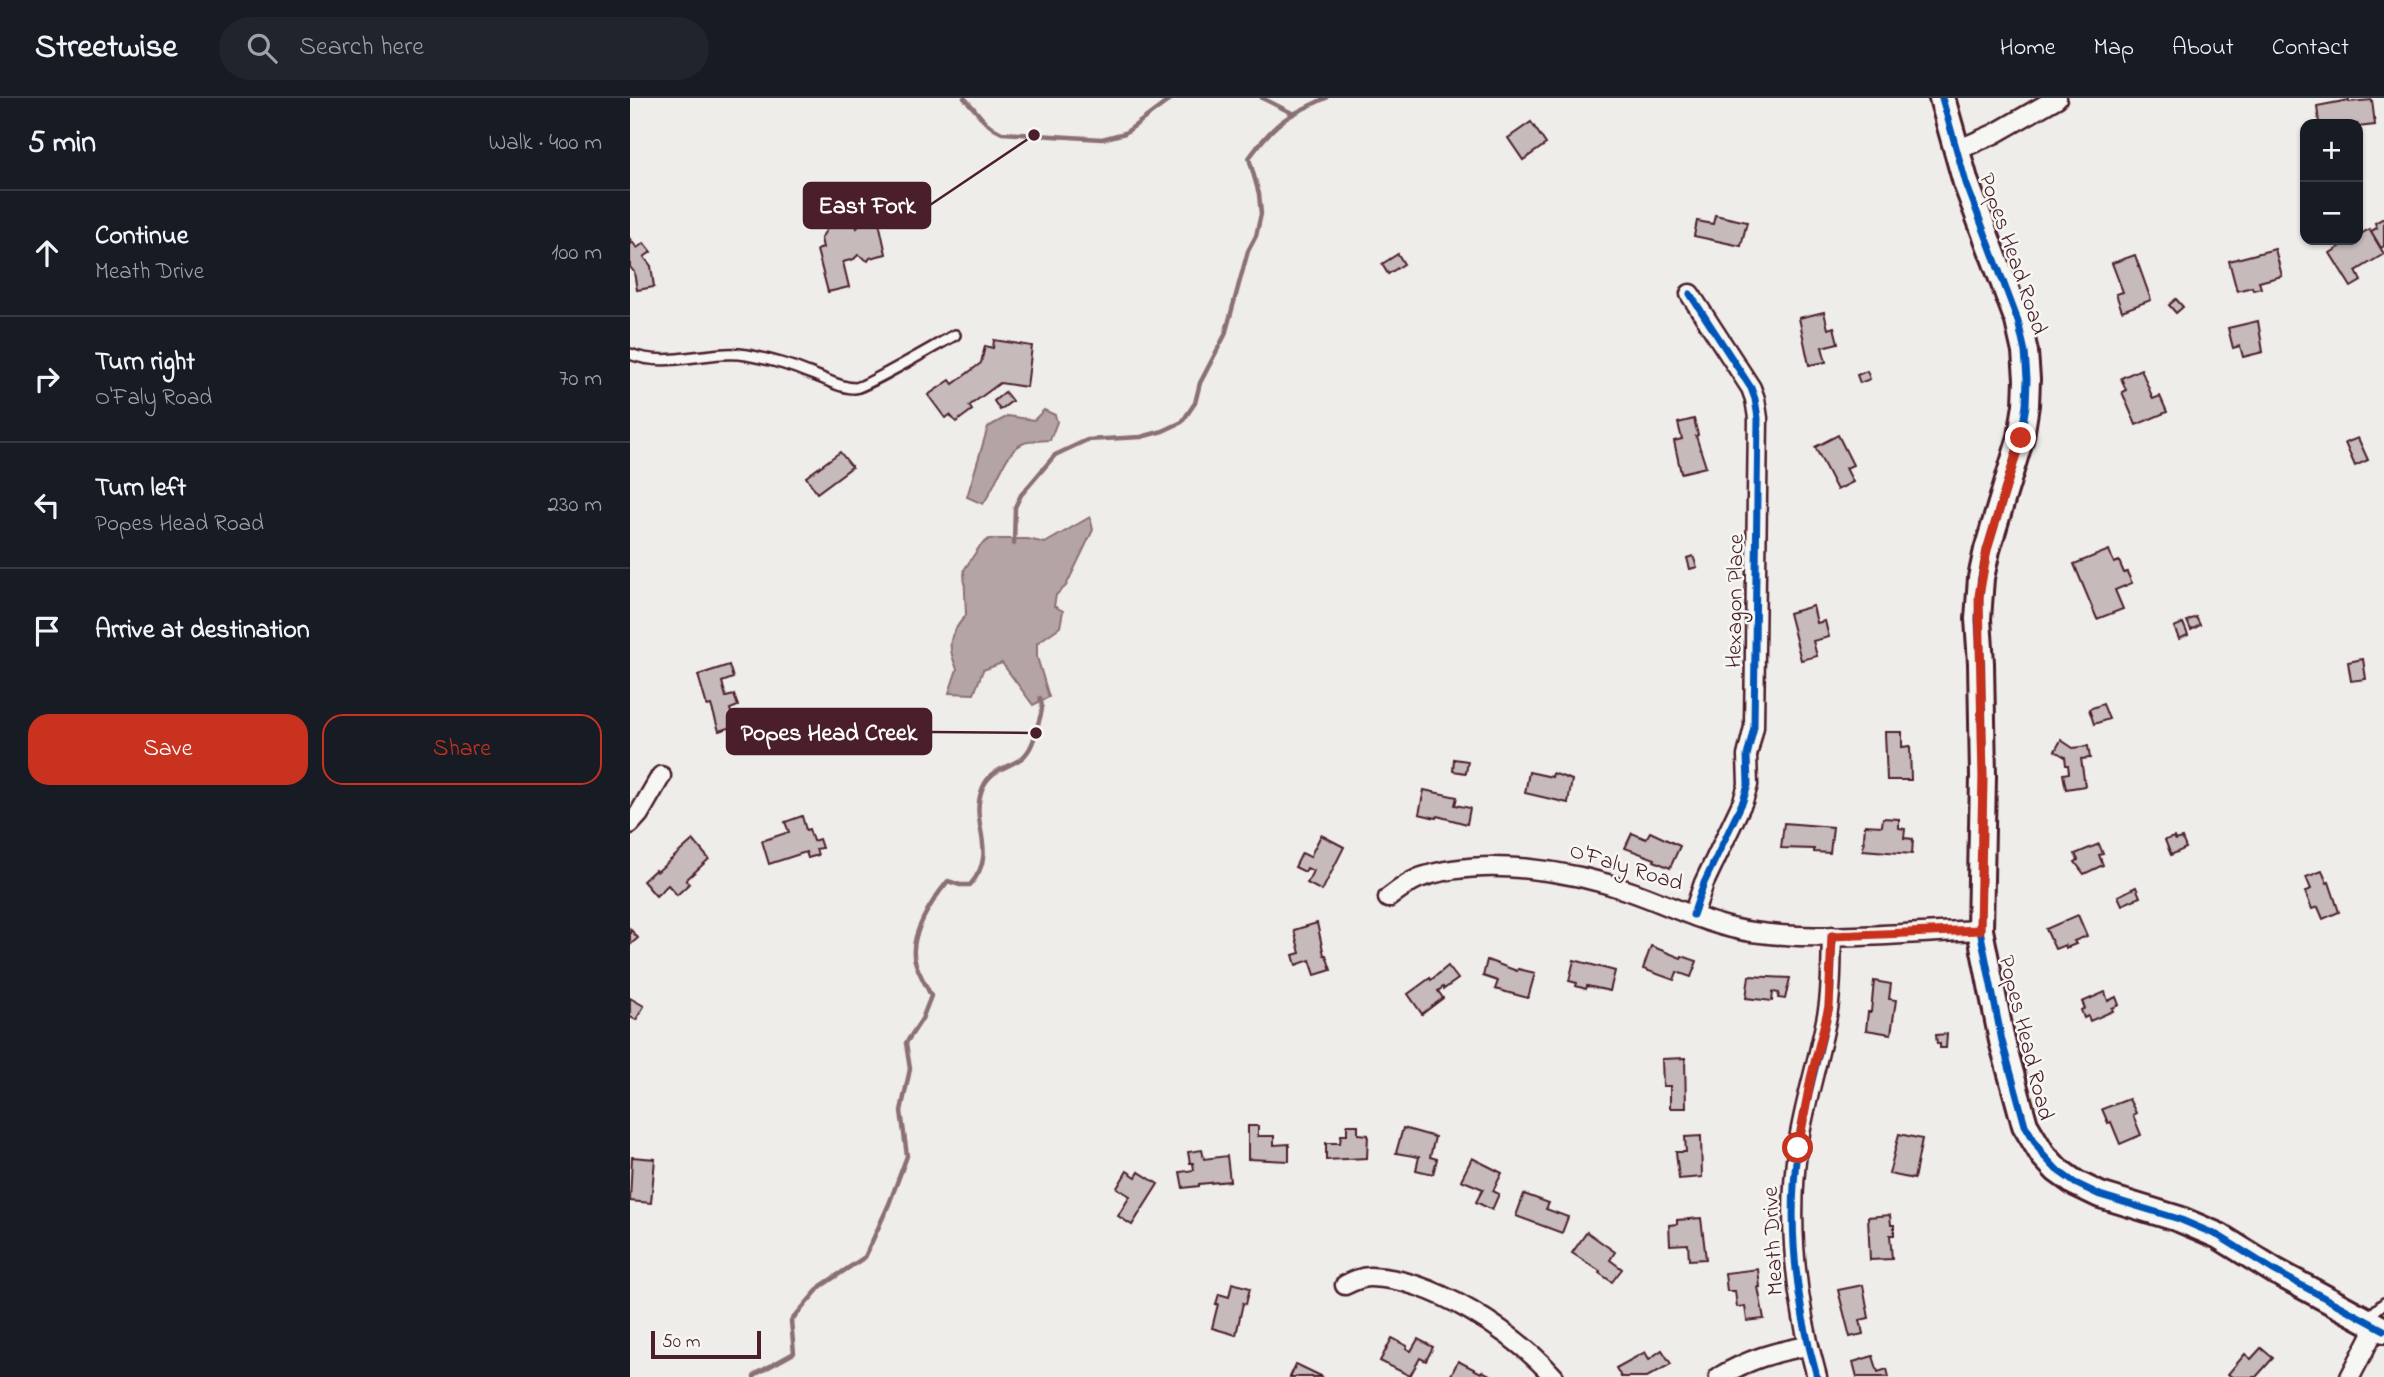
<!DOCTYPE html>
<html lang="en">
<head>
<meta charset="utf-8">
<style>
	body { margin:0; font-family:"Indie Flower",sans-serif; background:#20242c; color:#f1f3f6 }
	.controls { position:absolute; right:21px; top:21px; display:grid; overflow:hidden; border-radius:14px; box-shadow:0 2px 5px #0004 }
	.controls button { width:63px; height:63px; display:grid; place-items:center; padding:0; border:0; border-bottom:2px solid #363941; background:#171b24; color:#f1f3f6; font:35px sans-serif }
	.scale { position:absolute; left:21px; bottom:18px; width:110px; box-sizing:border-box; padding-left:7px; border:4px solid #4a1f2b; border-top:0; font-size:19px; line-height:24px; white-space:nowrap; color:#4a1f2b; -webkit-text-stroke:5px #f6f6f2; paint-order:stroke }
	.stop { position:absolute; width:21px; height:21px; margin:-16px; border:5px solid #c8321e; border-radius:50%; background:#fff }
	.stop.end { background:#c8321e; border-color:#fff; box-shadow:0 2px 7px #0008 }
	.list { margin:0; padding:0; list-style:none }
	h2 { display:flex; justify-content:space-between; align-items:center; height:91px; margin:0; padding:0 28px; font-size:30px }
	h2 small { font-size:23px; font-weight:400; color:#9ea1a6 }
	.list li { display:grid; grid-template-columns:46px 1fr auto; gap:21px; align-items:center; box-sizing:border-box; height:126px; padding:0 28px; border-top:2px solid #363941 }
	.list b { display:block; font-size:26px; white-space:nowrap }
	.list p { margin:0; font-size:23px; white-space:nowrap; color:#9ea1a6 }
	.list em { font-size:23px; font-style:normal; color:#9ea1a6 }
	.actions { display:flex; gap:14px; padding:21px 28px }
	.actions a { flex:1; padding:16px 0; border:2px solid #c8321e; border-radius:21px; text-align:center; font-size:24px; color:#c8321e }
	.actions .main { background:#c8321e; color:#fff }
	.icon { flex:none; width:38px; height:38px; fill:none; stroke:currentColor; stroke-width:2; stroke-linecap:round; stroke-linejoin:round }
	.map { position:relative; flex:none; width:1754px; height:1279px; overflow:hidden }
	header { display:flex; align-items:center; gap:42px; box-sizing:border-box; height:98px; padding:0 35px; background:#171b24; border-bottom:2px solid #363941 }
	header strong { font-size:33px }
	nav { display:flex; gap:38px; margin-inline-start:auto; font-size:24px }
	.search { width:490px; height:63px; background:#20242c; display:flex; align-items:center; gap:18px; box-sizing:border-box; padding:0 24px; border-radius:38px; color:#9ea1a6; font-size:26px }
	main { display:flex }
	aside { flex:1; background:#171b24 }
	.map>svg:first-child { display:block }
</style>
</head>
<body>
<header>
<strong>Streetwise</strong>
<div class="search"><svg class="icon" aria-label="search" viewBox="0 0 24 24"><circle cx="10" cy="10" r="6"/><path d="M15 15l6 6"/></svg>Search here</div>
<nav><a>Home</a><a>Map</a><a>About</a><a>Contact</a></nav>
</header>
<main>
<aside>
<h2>5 min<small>Walk · 400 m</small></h2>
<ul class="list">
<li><svg class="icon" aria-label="ahead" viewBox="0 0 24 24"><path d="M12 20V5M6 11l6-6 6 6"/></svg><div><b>Continue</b><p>Meath Drive</p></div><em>100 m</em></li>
<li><svg class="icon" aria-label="right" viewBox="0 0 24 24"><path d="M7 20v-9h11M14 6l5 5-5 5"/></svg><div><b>Turn right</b><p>O'Faly Road</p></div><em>70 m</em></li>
<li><svg class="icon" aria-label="left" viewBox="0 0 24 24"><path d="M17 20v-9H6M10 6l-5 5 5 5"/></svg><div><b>Turn left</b><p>Popes Head Road</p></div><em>230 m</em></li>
<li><svg class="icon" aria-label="arrive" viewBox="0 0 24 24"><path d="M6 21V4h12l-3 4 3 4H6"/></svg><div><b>Arrive at destination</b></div></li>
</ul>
<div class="actions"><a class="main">Save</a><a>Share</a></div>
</aside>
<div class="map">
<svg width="1754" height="1279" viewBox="0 0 1754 1279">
	<rect width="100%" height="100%" fill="#efedea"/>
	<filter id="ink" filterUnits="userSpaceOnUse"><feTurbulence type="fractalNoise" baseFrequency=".0143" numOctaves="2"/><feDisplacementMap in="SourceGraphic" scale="14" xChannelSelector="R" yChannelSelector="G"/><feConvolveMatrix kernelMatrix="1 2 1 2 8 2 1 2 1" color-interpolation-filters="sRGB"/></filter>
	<g filter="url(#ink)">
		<g fill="#b4a4a5" stroke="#8a6f74" stroke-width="2">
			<path d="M 414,312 L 425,317 L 427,324 L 420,342 C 412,343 400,342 392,346 C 374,354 366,389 353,406 L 337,399 L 358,329 L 378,318 L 404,322 Z"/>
			<path d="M 460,419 L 463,432 L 436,488 L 426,497 L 424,508 L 433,513 L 430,529 L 407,545 L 407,559 L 419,599 L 403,607 L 372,565 L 353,572 L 344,596 L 319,595 L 327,571 C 316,546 319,537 336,517 L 334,472 L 350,448 L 359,441 L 398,441 L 415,445 Z"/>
		</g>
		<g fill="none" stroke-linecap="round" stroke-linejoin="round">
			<g stroke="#8a6f74" stroke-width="4.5">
				<path d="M 334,0 C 348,13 353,27 372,35 L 472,41 L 495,35 L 542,0"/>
				<path d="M 632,0 L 662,15"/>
				<path d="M 384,446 L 385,409 L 391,397 L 425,357 L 457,342 L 511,339 L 533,333 L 552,324 L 565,305 L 570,285 L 595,237 L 618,153 L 626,138 L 631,116 L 629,96 L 619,60 C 645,24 656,18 696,0"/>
				<path d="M 124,1279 L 126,1276 L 164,1255 L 161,1223 L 191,1188 L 235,1159 L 259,1106 L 277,1058 L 271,1013 L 280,971 L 276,945 L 292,921 L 301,898 C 296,887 288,874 285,863 C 278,838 303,801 318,783 L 330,787 L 340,787 C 371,751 337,727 353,689 C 361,671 378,670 392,660 C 402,652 405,638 408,626 C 411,616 414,610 410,600"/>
			</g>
		</g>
		<g fill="#c6babb" stroke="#4a1f2b" stroke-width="2">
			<path d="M 1719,2 L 1719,4 L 1742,2 L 1745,27 L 1728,29 L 1728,26 L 1689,26 L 1687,8 Z"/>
			<path d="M 901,24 L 916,46 L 893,62 L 878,40 Z"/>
			<path d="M 1085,117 L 1117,124 L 1111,148 L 1064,138 L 1067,123 L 1083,126 Z"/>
			<path d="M 223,120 L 227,130 L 231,125 L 246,122 L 247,125 L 249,124 L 256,156 L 240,160 L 238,163 L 228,157 L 224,161 L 213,164 L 219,189 L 198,194 L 187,152 L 193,150 L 191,140 L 201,125 Z"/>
			<path d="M 1754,120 L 1754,148 L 1751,150 L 1741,133 L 1747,130 L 1745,125 Z"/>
			<path d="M 1739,131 L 1754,156 L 1726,173 L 1731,183 L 1721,189 L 1700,155 L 1721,142 L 1728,142 L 1728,138 Z"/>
			<path d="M 0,141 L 7,150 L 14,145 L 21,154 L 14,159 L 21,168 L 24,189 L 7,192 L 4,174 L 0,169 Z"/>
			<path d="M 1645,151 L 1652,178 L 1629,184 L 1631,190 L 1623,192 L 1622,189 L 1607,193 L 1599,163 Z"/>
			<path d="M 768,156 L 774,166 L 758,176 L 752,166 Z"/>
			<path d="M 1505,157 L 1521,202 L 1492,213 L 1486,196 L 1493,194 L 1482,165 Z"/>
			<path d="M 1546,201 L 1553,209 L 1546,215 L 1539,207 Z"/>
			<path d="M 1194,214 L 1198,231 L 1204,229 L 1208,245 L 1192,249 L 1196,264 L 1179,267 L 1169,220 Z"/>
			<path d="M 1628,223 L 1633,254 L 1613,259 L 1610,248 L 1603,250 L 1598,230 Z"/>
			<path d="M 364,242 L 402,248 L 397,289 L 370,285 L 339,308 L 342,312 L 326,324 L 320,317 L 315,320 L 298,297 L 320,282 L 323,286 L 351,265 L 355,248 L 363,250 Z"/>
			<path d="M 1511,271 L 1523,301 L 1530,298 L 1537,314 L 1506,327 L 1492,294 L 1496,292 L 1491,280 Z"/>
			<path d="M 1237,273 L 1240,281 L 1230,285 L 1227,277 Z"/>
			<path d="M 375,294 L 382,303 L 370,312 L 364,303 Z"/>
			<path d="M 1064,321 L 1068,337 L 1066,338 L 1076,369 L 1051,375 L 1044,343 L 1052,341 L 1048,325 Z"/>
			<path d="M 1208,337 L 1223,367 L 1216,370 L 1223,384 L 1207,392 L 1185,349 Z"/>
			<path d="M 1728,340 L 1738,362 L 1725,368 L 1715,345 Z"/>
			<path d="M 210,354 L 222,369 L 187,395 L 176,379 Z"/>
			<path d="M 1479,452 L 1484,465 L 1489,463 L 1494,475 L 1497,474 L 1502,485 L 1485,492 L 1493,511 L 1467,521 L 1444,466 Z"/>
			<path d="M 1063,458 L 1067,469 L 1060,471 L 1057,460 Z"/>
			<path d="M 1183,508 L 1187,525 L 1195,523 L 1199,539 L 1183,543 L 1187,558 L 1171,562 L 1159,515 Z"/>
			<path d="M 1566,519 L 1570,527 L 1561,532 L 1557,523 Z"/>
			<path d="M 1553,525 L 1558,537 L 1549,541 L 1544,529 Z"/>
			<path d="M 1733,561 L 1736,581 L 1721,583 L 1718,564 Z"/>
			<path d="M 99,567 L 103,580 L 92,584 L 96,599 L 104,597 L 108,608 L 100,611 L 105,628 L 89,633 L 81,607 L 77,608 L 68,577 Z"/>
			<path d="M 1473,606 L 1479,621 L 1464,626 L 1459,611 Z"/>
			<path d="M 1255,634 L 1272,634 L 1272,649 L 1280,648 L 1281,682 L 1257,682 Z"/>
			<path d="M 1431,642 L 1443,650 L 1458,648 L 1460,660 L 1451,661 L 1455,688 L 1436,691 L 1433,676 L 1439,675 L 1438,667 L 1436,667 L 1435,659 L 1425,653 Z"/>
			<path d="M 824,661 L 838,663 L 836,675 L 823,673 Z"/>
			<path d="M 899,674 L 922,679 L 923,675 L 942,682 L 938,705 L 895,695 Z"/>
			<path d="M 794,692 L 827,699 L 825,707 L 840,710 L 837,726 L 807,718 L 806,720 L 789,716 Z"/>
			<path d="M 172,718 L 176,732 L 179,731 L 183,743 L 189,741 L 192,750 L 186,751 L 188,757 L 178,760 L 176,754 L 139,766 L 132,743 L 159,734 L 155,724 Z"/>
			<path d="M 1253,720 L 1269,721 L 1269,730 L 1275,731 L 1274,740 L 1283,741 L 1282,756 L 1233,752 L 1235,727 L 1252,728 Z"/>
			<path d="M 1154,725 L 1203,729 L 1200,755 L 1184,754 L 1184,751 L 1151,750 Z"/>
			<path d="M 1020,734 L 1050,748 L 1040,770 L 1024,763 L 1025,761 L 995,750 L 1002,735 L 1016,741 Z"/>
			<path d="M 691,737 L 714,749 L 692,793 L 677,785 L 683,773 L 677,770 L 675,774 L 665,769 L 672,755 L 680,759 Z"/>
			<path d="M 1544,739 L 1545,742 L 1552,740 L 1556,750 L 1541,757 L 1535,742 Z"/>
			<path d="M 63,742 L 79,761 L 56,782 L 59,786 L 47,797 L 38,787 L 26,798 L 13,783 L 25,772 L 27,774 Z"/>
			<path d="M 1469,746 L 1473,756 L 1469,757 L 1473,767 L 1454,776 L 1445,764 L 1448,762 L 1445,756 Z"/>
			<path d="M 1692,773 L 1697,785 L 1699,784 L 1709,814 L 1693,821 L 1688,809 L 1682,811 L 1675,794 L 1681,791 L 1676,779 Z"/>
			<path d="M 1506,789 L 1510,799 L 1492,807 L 1488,798 Z"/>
			<path d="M 1448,817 L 1457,838 L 1444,843 L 1446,846 L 1436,850 L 1435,847 L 1425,851 L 1416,831 Z"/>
			<path d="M 687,825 L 694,857 L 696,857 L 701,872 L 685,877 L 680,862 L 666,867 L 663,857 L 670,855 L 664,832 Z"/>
			<path d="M 0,831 L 8,840 L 0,847 Z"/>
			<path d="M 1021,848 L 1051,860 L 1052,858 L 1067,863 L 1061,879 L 1047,874 L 1044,882 L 1013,871 Z"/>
			<path d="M 857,862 L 887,873 L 888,871 L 905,875 L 898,900 L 865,891 L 868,883 L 853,878 Z"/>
			<path d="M 944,862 L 985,873 L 980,893 L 957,888 L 956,891 L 946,888 L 947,885 L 939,883 Z"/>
			<path d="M 818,868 L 828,881 L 814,891 L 813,889 L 808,893 L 813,900 L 792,916 L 778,896 L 800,880 L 801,882 Z"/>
			<path d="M 1119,878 L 1160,880 L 1155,901 L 1148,900 L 1149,895 L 1143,894 L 1142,903 L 1116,900 Z"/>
			<path d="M 1244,883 L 1261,886 L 1259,901 L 1266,902 L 1261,936 L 1236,932 L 1238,914 L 1241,914 Z"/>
			<path d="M 1475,894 L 1478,903 L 1486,899 L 1489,907 L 1482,910 L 1483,913 L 1460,923 L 1458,918 L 1454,920 L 1451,912 L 1455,910 L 1452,904 Z"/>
			<path d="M 0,900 L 14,908 L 6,922 L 0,919 Z"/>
			<path d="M 1317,936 L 1316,950 L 1310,950 L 1310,946 L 1307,946 L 1306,937 Z"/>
			<path d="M 1055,960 L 1056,1010 L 1040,1010 L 1040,988 L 1033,988 L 1032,961 Z"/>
			<path d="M 1499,1001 L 1506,1015 L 1503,1017 L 1511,1037 L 1490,1046 L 1481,1024 L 1478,1025 L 1472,1011 Z"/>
			<path d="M 717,1027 L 728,1027 L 728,1036 L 738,1037 L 737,1060 L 696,1062 L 696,1045 L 710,1045 L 711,1037 L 717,1037 Z"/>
			<path d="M 618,1028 L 628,1028 L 628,1038 L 644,1038 L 644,1047 L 659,1046 L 659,1063 L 618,1061 Z"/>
			<path d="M 773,1030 L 805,1039 L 800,1059 L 807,1061 L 803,1076 L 786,1072 L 789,1059 L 766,1055 Z"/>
			<path d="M 1269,1036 L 1292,1041 L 1284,1081 L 1259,1076 Z"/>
			<path d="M 1071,1038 L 1072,1079 L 1049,1081 L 1046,1054 L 1056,1054 L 1055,1039 Z"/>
			<path d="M 572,1052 L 574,1061 L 597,1058 L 600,1083 L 569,1086 L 569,1088 L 553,1090 L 550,1074 L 564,1072 L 563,1065 L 560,1065 L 558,1054 Z"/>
			<path d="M 2,1059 L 25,1061 L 21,1105 L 0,1103 Z"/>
			<path d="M 842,1060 L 872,1075 L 863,1093 L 869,1096 L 862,1112 L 846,1104 L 853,1091 L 831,1082 Z"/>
			<path d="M 497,1073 L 506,1079 L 509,1074 L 528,1086 L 502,1127 L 488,1118 L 500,1098 L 487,1090 Z"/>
			<path d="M 894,1096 L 919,1105 L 916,1111 L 938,1119 L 932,1135 L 886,1118 Z"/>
			<path d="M 1260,1117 L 1261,1127 L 1264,1127 L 1264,1137 L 1260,1137 L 1262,1161 L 1240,1162 L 1238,1119 Z"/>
			<path d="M 1071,1120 L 1076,1161 L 1059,1162 L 1058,1146 L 1040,1147 L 1039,1127 L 1047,1126 L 1047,1122 Z"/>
			<path d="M 957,1134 L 985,1154 L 980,1162 L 992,1171 L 982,1184 L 969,1175 L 970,1173 L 942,1155 Z"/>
			<path d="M 1128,1171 L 1130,1189 L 1128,1189 L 1134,1221 L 1117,1223 L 1115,1208 L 1107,1209 L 1105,1193 L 1097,1193 L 1095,1175 Z"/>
			<path d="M 602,1185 L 620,1190 L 616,1206 L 613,1205 L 606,1237 L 582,1230 L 588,1206 L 586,1206 L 589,1196 L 599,1199 Z"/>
			<path d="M 1233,1187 L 1239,1220 L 1230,1222 L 1233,1236 L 1220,1239 L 1208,1192 Z"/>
			<path d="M 762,1240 L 777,1248 L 776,1250 L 781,1253 L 788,1241 L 803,1249 L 796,1263 L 790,1260 L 780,1278 L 750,1263 Z"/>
			<path d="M 1631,1250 L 1643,1260 L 1626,1279 L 1602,1279 L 1598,1276 L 1615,1256 L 1621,1261 Z"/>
			<path d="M 1032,1252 L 1041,1266 L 1017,1279 L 991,1279 L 986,1270 L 1015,1254 L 1019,1261 Z"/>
			<path d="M 1243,1258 L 1248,1274 L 1257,1271 L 1259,1279 L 1227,1279 L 1223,1264 Z"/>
			<path d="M 828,1263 L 851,1275 L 852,1273 L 864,1279 L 820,1279 Z"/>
			<path d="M 666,1266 L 693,1279 L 660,1279 Z"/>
		</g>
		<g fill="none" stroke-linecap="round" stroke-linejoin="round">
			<defs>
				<g id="lane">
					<path d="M 0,256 C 39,271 77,251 117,257 C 138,261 160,267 179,275 C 194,280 209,290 225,290 C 234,290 310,245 325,237"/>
					<path d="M 1737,1220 L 1754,1205"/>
				</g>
				<g id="street">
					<path d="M 1327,52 L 1364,36 L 1427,0"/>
					<path d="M 1060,196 L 1121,290 L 1125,301 L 1128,320 L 1124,629 L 1117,658 L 1118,687 L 1113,703 L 1074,785 L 1063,817"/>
					<path d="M 0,726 L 9,716 L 31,678"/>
					<path d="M 758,800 C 767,793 777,785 789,780 C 851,758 941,772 1002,794 C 1042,808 1080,828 1122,834 C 1197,844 1275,835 1350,832"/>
					<path d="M 715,1187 C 723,1183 731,1179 740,1179 C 802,1180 884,1234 924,1279"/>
					<path d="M 1089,1279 C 1119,1261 1144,1254 1178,1248"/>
					<path d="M 1187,1279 C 1166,1205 1157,1124 1168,1047 C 1175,1002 1190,958 1198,912 C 1202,888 1201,863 1202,838"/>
					<path d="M 1720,1279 L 1746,1229"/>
				</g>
				<path id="secondary" d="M 1312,0 L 1336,85 L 1388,223 L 1395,254 L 1397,281 L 1396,307 L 1391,339 L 1357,452 L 1351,480 L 1348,521 L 1351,565 L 1353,679 L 1350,832 L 1372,943 L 1395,1027 L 1413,1057 L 1427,1072 L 1445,1085 L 1470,1097 L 1549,1121 L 1589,1138 L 1645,1173 L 1754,1232"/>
			</defs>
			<use href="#lane" stroke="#4a1f2b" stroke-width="14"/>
			<use href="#street" stroke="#4a1f2b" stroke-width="23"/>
			<use href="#secondary" stroke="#4a1f2b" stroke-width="30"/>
			<use href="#lane" stroke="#f6f6f2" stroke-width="9"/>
			<use href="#street" stroke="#f6f6f2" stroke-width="18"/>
			<use href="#secondary" stroke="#f6f6f2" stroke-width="24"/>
			<defs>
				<g id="cycleway">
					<path d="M 1312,0 L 1336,85 L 1388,223 L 1395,254 L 1397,281 L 1396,307 L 1391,339 L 1357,452 L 1351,480 L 1348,521 L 1351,565 L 1353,679 L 1350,832 L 1372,943 L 1395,1027 L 1413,1057 L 1427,1072 L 1445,1085 L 1470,1097 L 1549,1121 L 1589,1138 L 1645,1173 L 1754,1232"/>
					<path d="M 1060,196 L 1121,290 L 1125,301 L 1128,320 L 1124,629 L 1117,658 L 1118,687 L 1113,703 L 1074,785 L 1063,817"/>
					<path d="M 1187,1279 C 1166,1205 1157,1124 1168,1047 C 1175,1002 1190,958 1198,912 C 1202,888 1201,863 1202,838"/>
				</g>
			</defs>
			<use href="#cycleway" stroke="#f6f6f2" stroke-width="11"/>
			<use href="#cycleway" stroke="#0057b8" stroke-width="7"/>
		</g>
	</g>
	<g fill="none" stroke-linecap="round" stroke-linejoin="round" filter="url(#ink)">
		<path stroke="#c8321e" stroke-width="9" d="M 1168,1050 L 1181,980 L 1199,909 L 1202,838 L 1350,832 L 1353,679 L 1349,498 L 1357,452 L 1391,340"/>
	</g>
	<g text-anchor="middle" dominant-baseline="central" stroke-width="5" stroke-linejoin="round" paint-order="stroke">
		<g font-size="23" fill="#4a1f2b" stroke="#f6f6f2">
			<text transform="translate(1382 156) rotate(71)">Popes Head Road</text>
			<text transform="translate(1106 503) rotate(-89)">Hexagon Place</text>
			<text transform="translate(996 770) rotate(17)">O'Faly Road</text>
			<text transform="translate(1395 940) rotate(76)">Popes Head Road</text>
			<text transform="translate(1144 1143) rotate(-93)">Meath Drive</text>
		</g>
	</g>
	<path fill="none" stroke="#4a1f2b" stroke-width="2.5" d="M404 37L300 107M406 635L301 634"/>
	<g fill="#4a1f2b" stroke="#f6f6f2" stroke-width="2.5">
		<circle cx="404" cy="37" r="7"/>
		<circle cx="406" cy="635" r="7"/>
	</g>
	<g fill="#4a1f2b" stroke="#4a1f2b" stroke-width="2.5">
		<rect x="174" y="85" width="126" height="45" rx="7"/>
		<rect x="97" y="611" width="204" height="45" rx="7"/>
	</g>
	<g font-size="24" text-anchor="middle" font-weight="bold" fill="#fff">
		<text x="237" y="115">East Fork</text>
		<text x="199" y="642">Popes Head Creek</text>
	</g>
</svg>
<div class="controls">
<button>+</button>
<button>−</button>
</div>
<div class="scale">50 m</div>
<div class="stop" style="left:1168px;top:1050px"></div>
<div class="stop end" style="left:1391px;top:340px"></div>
</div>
</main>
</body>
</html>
